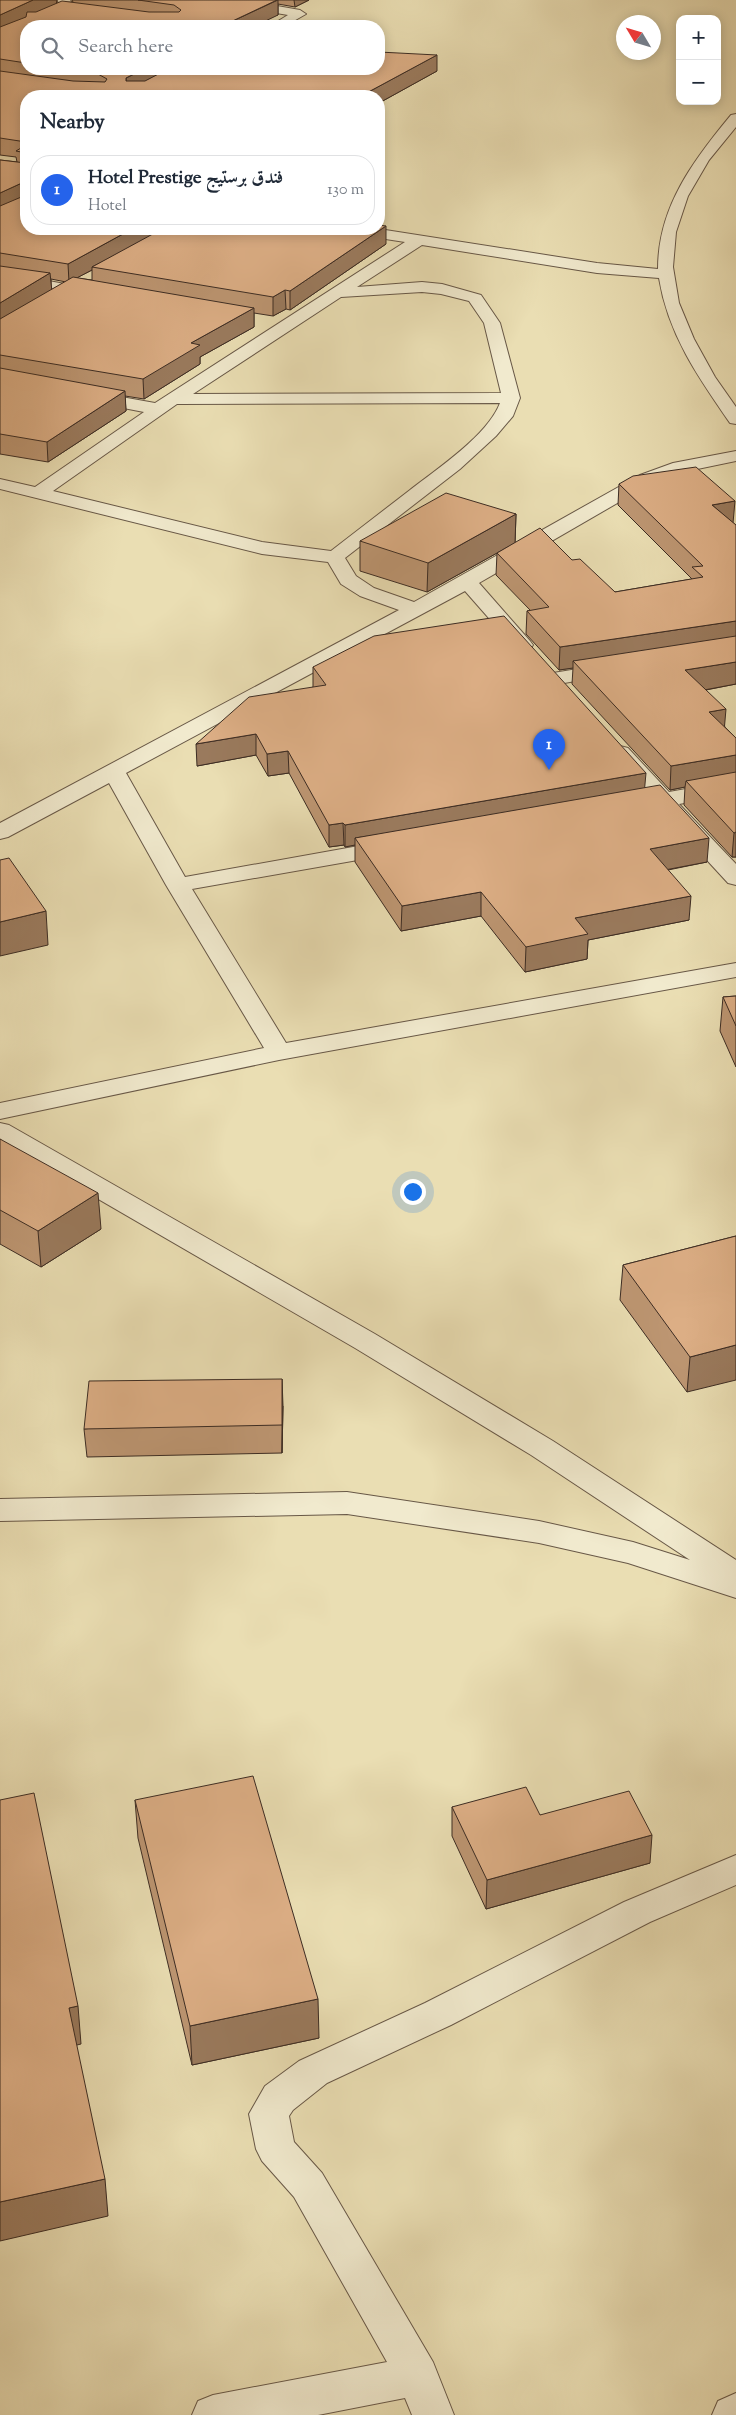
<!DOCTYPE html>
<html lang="en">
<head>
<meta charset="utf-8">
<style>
	body { margin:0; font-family:"Sorts Mill Goudy",Amiri,serif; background:#f6f6f7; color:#1f2937 }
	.controls { position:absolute; right:15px; top:15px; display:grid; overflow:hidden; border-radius:10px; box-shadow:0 2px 12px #0003 }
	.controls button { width:45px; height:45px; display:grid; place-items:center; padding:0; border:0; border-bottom:1px solid #e0e1e3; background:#fff; color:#1f2937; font:25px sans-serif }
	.compass { position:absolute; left:616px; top:15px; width:45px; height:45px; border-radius:50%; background:#fff; box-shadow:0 2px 12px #0003; rotate:308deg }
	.you { position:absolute; left:412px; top:1191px; width:18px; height:18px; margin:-12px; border:4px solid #fff; border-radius:50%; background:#1a73e8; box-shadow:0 0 0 8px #1a73e833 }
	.badge { display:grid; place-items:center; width:32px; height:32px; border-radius:50%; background:#2563eb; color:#fff; font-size:16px; font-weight:700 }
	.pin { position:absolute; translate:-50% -41px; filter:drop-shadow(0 1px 2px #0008) }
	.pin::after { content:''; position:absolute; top:26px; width:18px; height:15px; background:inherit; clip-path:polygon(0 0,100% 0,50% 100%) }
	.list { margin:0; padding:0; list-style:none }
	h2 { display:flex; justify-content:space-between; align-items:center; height:65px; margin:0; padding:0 20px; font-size:21px }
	h2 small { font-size:16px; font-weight:400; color:#747a83 }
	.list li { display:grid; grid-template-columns:32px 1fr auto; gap:15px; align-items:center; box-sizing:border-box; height:70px; margin:0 10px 10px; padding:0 10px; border:1px solid #e0e1e3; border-radius:20px }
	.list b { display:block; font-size:19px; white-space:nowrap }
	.list p { margin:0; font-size:16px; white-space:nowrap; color:#747a83 }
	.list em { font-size:16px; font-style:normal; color:#747a83 }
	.icon { flex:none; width:28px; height:28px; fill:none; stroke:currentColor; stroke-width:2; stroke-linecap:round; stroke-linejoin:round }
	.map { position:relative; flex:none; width:736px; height:2415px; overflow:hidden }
	.search { position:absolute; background:#fff; box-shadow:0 2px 12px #0003; left:20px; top:20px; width:365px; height:55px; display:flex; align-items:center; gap:12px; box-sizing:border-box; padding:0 18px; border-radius:20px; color:#747a83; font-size:19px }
	.panel { position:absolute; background:#fff; box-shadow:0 2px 12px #0003; left:20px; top:90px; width:365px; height:145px; border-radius:20px }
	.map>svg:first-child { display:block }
</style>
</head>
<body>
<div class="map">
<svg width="736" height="2415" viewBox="0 0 736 2415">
	<rect width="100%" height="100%" fill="#eadeb3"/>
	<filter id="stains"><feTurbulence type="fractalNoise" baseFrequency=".004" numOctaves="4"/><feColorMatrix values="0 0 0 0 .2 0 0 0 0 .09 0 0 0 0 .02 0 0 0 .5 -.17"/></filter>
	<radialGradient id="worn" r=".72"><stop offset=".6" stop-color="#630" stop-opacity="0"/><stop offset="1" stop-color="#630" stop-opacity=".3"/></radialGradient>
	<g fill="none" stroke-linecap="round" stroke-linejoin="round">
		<defs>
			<g id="minor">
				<path d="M 57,0 L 70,0 L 73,4 C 63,17 42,26 26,26 L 26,31 L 0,42 L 0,33 L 57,7 L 60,4 Z"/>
				<path d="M 217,0 L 243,0 L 300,10 L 306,14 L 285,26 L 270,26 L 288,15 L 223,4 Z"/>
				<path d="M 736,114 L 736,127 L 709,160 L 688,196 L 676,232 L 673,267 L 679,303 L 694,339 L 715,377 L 736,407 L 736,424 L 730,423 C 698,377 668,334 659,278 L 597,273 L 422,245 L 357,287 L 422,282 L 442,284 L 481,295 L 500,323 L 520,398 L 513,416 L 496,436 L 460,469 L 345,558 L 356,576 L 374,588 L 414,602 L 640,475 L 673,463 L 736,451 L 736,461 L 683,472 L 652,483 L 479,583 L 530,641 L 533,645 L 530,649 L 523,651 L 516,649 L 465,591 L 126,773 L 185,877 L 392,840 L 400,842 L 403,847 L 400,852 L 392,854 L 192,889 L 286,1043 L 736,963 L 736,977 L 279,1060 L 0,1119 L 0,1103 L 264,1048 L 166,885 L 109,783 L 8,837 L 0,839 L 0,823 L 399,610 L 360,596 L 341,584 L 328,562 L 262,554 L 0,489 L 0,479 L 35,487 L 144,412 L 82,400 L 79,396 L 82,392 L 88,391 L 155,403 L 405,242 L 353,234 L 348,232 L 346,229 L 379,229 L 597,263 L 658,269 C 658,207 693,161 731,115 ZM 422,292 L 441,294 L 469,301 L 484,323 L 501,393 L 193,394 L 341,297 ZM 500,403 C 488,435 437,469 410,490 C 384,510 357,531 331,551 L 262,542 L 53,491 L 177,404 Z"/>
				<path d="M 0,272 L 92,289 L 100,294 L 92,299 L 0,282 Z"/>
				<path d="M 608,664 L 615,666 L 618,670 L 615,674 L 553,685 L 546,683 L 543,679 L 546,675 L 553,673 Z"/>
				<path d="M 620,746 L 628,748 L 669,792 L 736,780 L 736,794 L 679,804 L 736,864 L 736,885 L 728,883 L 658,807 L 634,812 L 626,810 L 623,805 L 626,800 L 648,796 L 609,753 L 612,748 Z"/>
				<path d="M 0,1123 L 9,1125 L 375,1334 L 553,1441 L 736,1560 L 736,1598 L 628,1563 L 539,1543 L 347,1514 L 0,1521 L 0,1499 L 347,1492 L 539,1521 L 633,1542 L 690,1560 L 531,1455 L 355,1348 L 0,1142 Z"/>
				<path d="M 736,1855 L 736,1885 L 650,1922 L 451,2025 L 327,2083 L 293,2110 L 289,2116 L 294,2142 L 322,2173 L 433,2362 L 454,2415 L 412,2415 L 405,2398 L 318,2415 L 192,2415 L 198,2401 L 213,2395 L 387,2362 L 294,2197 L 262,2161 L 256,2149 L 249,2114 L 265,2086 L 299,2061 L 425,2003 L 624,1902 Z"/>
				<path d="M 736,2393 L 736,2415 L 712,2415 L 718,2401 Z"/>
			</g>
		</defs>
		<use href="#minor" stroke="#685847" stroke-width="2"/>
		<use href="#minor" fill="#f1eace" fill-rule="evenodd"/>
	</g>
	<g fill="#bd9672" stroke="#3c2c23" fill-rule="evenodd">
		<path d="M 0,0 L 57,0 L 56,3 L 73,2 L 72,0 L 309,0 L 295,7 L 278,4 L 278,15 L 26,26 L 26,69 L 379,69 L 437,71 L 379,103 L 379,96 L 26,96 L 26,229 L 386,244 L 290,310 L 286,309 L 273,316 L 254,313 L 254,327 L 200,357 L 200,364 L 144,399 L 125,396 L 126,411 L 48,462 L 0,454 L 0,160 L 17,162 L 16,157 L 0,155 ZM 92,270 L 92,280 L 76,278 ZM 51,279 L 66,282 L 51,290 Z"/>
		<path d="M 619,484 L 733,523 L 736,525 L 736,684 L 706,690 L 725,727 L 736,738 L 736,857 L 732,857 L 684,805 L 685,787 L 670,790 L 572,684 L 573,668 L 559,670 L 526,634 L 527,611 L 530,610 L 496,575 L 497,553 L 427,592 L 360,571 L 360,541 L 516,514 L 515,543 L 572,560 L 615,592 L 692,579 L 618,505 Z"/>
		<path d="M 313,667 L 645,788 L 707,862 L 668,870 L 689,920 L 588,940 L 587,959 L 525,972 L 481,916 L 401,931 L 355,862 L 355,845 L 345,847 L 344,845 L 329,847 L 289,773 L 268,776 L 256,755 L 197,766 L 313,687 Z"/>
		<path d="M 736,996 L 736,1067 L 720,1031 L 723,997 Z"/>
		<path d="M 0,1139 L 101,1229 L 41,1267 L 0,1244 Z"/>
		<path d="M 736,1236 L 687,1392 L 620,1300 L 623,1265 Z"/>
		<path d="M 283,1406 L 282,1453 L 87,1457 L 84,1429 Z"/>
		<path d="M 135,1800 L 319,2038 L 192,2065 L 138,1838 Z"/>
		<path d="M 452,1807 L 540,1815 L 650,1863 L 486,1909 L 452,1836 Z"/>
	</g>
	<g fill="#9a7a5d" stroke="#3c2c23">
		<path d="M 33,0 L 57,0 L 56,5 L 0,31 L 0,15 Z"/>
		<path d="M 278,0 L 278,15 L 255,26 L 222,26 Z"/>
		<path d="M 294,0 L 309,0 L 295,7 Z"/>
		<path d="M 437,55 L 437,71 L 379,103 L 379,96 L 361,96 Z"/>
		<path d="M 144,69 L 175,69 L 126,96 L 126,78 Z"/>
		<path d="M 24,182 L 25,199 L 0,211 L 0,193 Z"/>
		<path d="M 386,226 L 386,244 L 290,310 L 290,291 Z"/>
		<path d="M 132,229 L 167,229 L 92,267 L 92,270 L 69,282 L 68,264 Z"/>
		<path d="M 50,273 L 52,292 L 0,323 L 0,303 Z"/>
		<path d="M 285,290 L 286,309 L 273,316 L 273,297 Z"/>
		<path d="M 254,308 L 254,327 L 200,357 L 200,364 L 144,399 L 143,379 L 191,343 Z"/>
		<path d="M 125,391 L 126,411 L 48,462 L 47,442 Z"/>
		<path d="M 735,501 L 733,523 L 712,505 Z"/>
		<path d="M 516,514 L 515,543 L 427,592 L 428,563 Z"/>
		<path d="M 736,621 L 736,644 L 573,661 L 573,668 L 559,670 L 560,647 Z"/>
		<path d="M 736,662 L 736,684 L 683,694 L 685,670 Z"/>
		<path d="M 726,709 L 724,732 L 709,712 Z"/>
		<path d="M 256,734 L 256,755 L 197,766 L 196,744 Z"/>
		<path d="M 288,751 L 289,773 L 268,776 L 267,754 Z"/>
		<path d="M 736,755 L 736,779 L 686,781 L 685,787 L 670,790 L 671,766 Z"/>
		<path d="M 646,773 L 644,795 L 355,838 L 355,845 L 345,847 L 345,825 Z"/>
		<path d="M 343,823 L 344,845 L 329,847 L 329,825 Z"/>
		<path d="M 736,832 L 736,857 L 732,857 L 734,833 Z"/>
		<path d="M 709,838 L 707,862 L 649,873 L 650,849 Z"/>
		<path d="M 481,892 L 481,916 L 401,931 L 402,906 Z"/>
		<path d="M 691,896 L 689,920 L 588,940 L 587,959 L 525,972 L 526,947 L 575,918 Z"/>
		<path d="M 46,911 L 48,945 L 0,956 L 0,922 Z"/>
		<path d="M 98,1193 L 101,1229 L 41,1267 L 38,1231 Z"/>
		<path d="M 736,1345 L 736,1380 L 687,1392 L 690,1357 Z"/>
		<path d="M 282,1379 L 283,1406 L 282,1453 Z"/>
		<path d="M 652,1835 L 650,1863 L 486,1909 L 487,1880 Z"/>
		<path d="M 318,1999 L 319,2038 L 192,2065 L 190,2026 Z"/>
		<path d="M 78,2006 L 81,2044 L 73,2046 L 69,2008 Z"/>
		<path d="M 105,2179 L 108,2216 L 0,2241 L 0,2202 Z"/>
	</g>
	<g fill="#dcae85" stroke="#3c2c23">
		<path d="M 0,0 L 33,0 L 0,15 Z"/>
		<path d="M 138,0 L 277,0 L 222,26 L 26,26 L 26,63 L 0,59 L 0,27 L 26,17 L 27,12 L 36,12 L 62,1 L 149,12 L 179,12 L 181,10 L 174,5 Z"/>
		<path d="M 379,52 L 437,55 L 361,96 L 26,96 L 26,142 L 0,138 L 0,71 L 73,81 L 105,82 L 107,79 L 98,74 L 64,69 L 144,69 L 126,78 L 126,81 L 145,81 L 168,69 L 379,69 Z"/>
		<path d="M 26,145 L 26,229 L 132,229 L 68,264 L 0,253 L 0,206 L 26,195 L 26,182 L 24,182 L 0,193 L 0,160 L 26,163 L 26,153 L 16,151 Z"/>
		<path d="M 379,225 L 386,226 L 290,291 L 285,290 L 273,297 L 92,267 L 162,229 L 379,229 Z"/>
		<path d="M 0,266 L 50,273 L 0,303 Z"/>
		<path d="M 73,277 L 254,308 L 191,343 L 200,345 L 143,379 L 0,355 L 0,319 Z"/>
		<path d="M 0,368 L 125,391 L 47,442 L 0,434 Z"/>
		<path d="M 696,467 L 735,501 L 712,505 L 736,525 L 736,621 L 560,647 L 527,611 L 549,607 L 497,553 L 540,528 L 572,560 L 580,559 L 615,592 L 703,577 L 692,567 L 703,566 L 619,484 L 633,476 Z"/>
		<path d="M 446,493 L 516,514 L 428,563 L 360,541 Z"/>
		<path d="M 504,616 L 646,773 L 345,825 L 343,823 L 329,825 L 288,751 L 267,754 L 256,734 L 196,744 L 249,697 L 326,685 L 313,667 L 374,636 Z"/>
		<path d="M 736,636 L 736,662 L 685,670 L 726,709 L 709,712 L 736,738 L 736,755 L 671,766 L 573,661 Z"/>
		<path d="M 736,772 L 736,832 L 734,833 L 686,781 Z"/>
		<path d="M 660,785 L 709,838 L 650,849 L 691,896 L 575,918 L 588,934 L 526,947 L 481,892 L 402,906 L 355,838 Z"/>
		<path d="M 9,858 L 46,911 L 0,922 L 0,860 Z"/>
		<path d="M 736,996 L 736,1026 L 723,997 Z"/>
		<path d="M 0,1139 L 98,1193 L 38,1231 L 0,1210 Z"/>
		<path d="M 736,1236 L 736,1345 L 690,1357 L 623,1265 Z"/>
		<path d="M 282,1379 L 282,1425 L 84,1429 L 89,1381 Z"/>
		<path d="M 253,1776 L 318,1999 L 190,2026 L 135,1800 Z"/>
		<path d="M 526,1787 L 540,1815 L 629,1791 L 652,1835 L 487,1880 L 452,1807 Z"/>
		<path d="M 34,1793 L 78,2006 L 69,2008 L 105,2179 L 0,2202 L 0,1800 Z"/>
	</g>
	<rect width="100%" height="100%" filter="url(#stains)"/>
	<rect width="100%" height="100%" fill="url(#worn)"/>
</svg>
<div class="controls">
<button>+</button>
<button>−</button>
</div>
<svg class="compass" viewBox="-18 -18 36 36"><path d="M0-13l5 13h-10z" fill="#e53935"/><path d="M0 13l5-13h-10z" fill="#747a83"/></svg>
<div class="you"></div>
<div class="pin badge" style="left:549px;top:770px">1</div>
<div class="search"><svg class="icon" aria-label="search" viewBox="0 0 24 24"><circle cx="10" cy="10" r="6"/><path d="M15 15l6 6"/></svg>Search here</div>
<section class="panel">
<h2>Nearby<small></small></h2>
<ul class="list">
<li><span class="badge">1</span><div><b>Hotel Prestige فندق برستيج</b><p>Hotel</p></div><em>130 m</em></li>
</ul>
</section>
</div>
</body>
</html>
